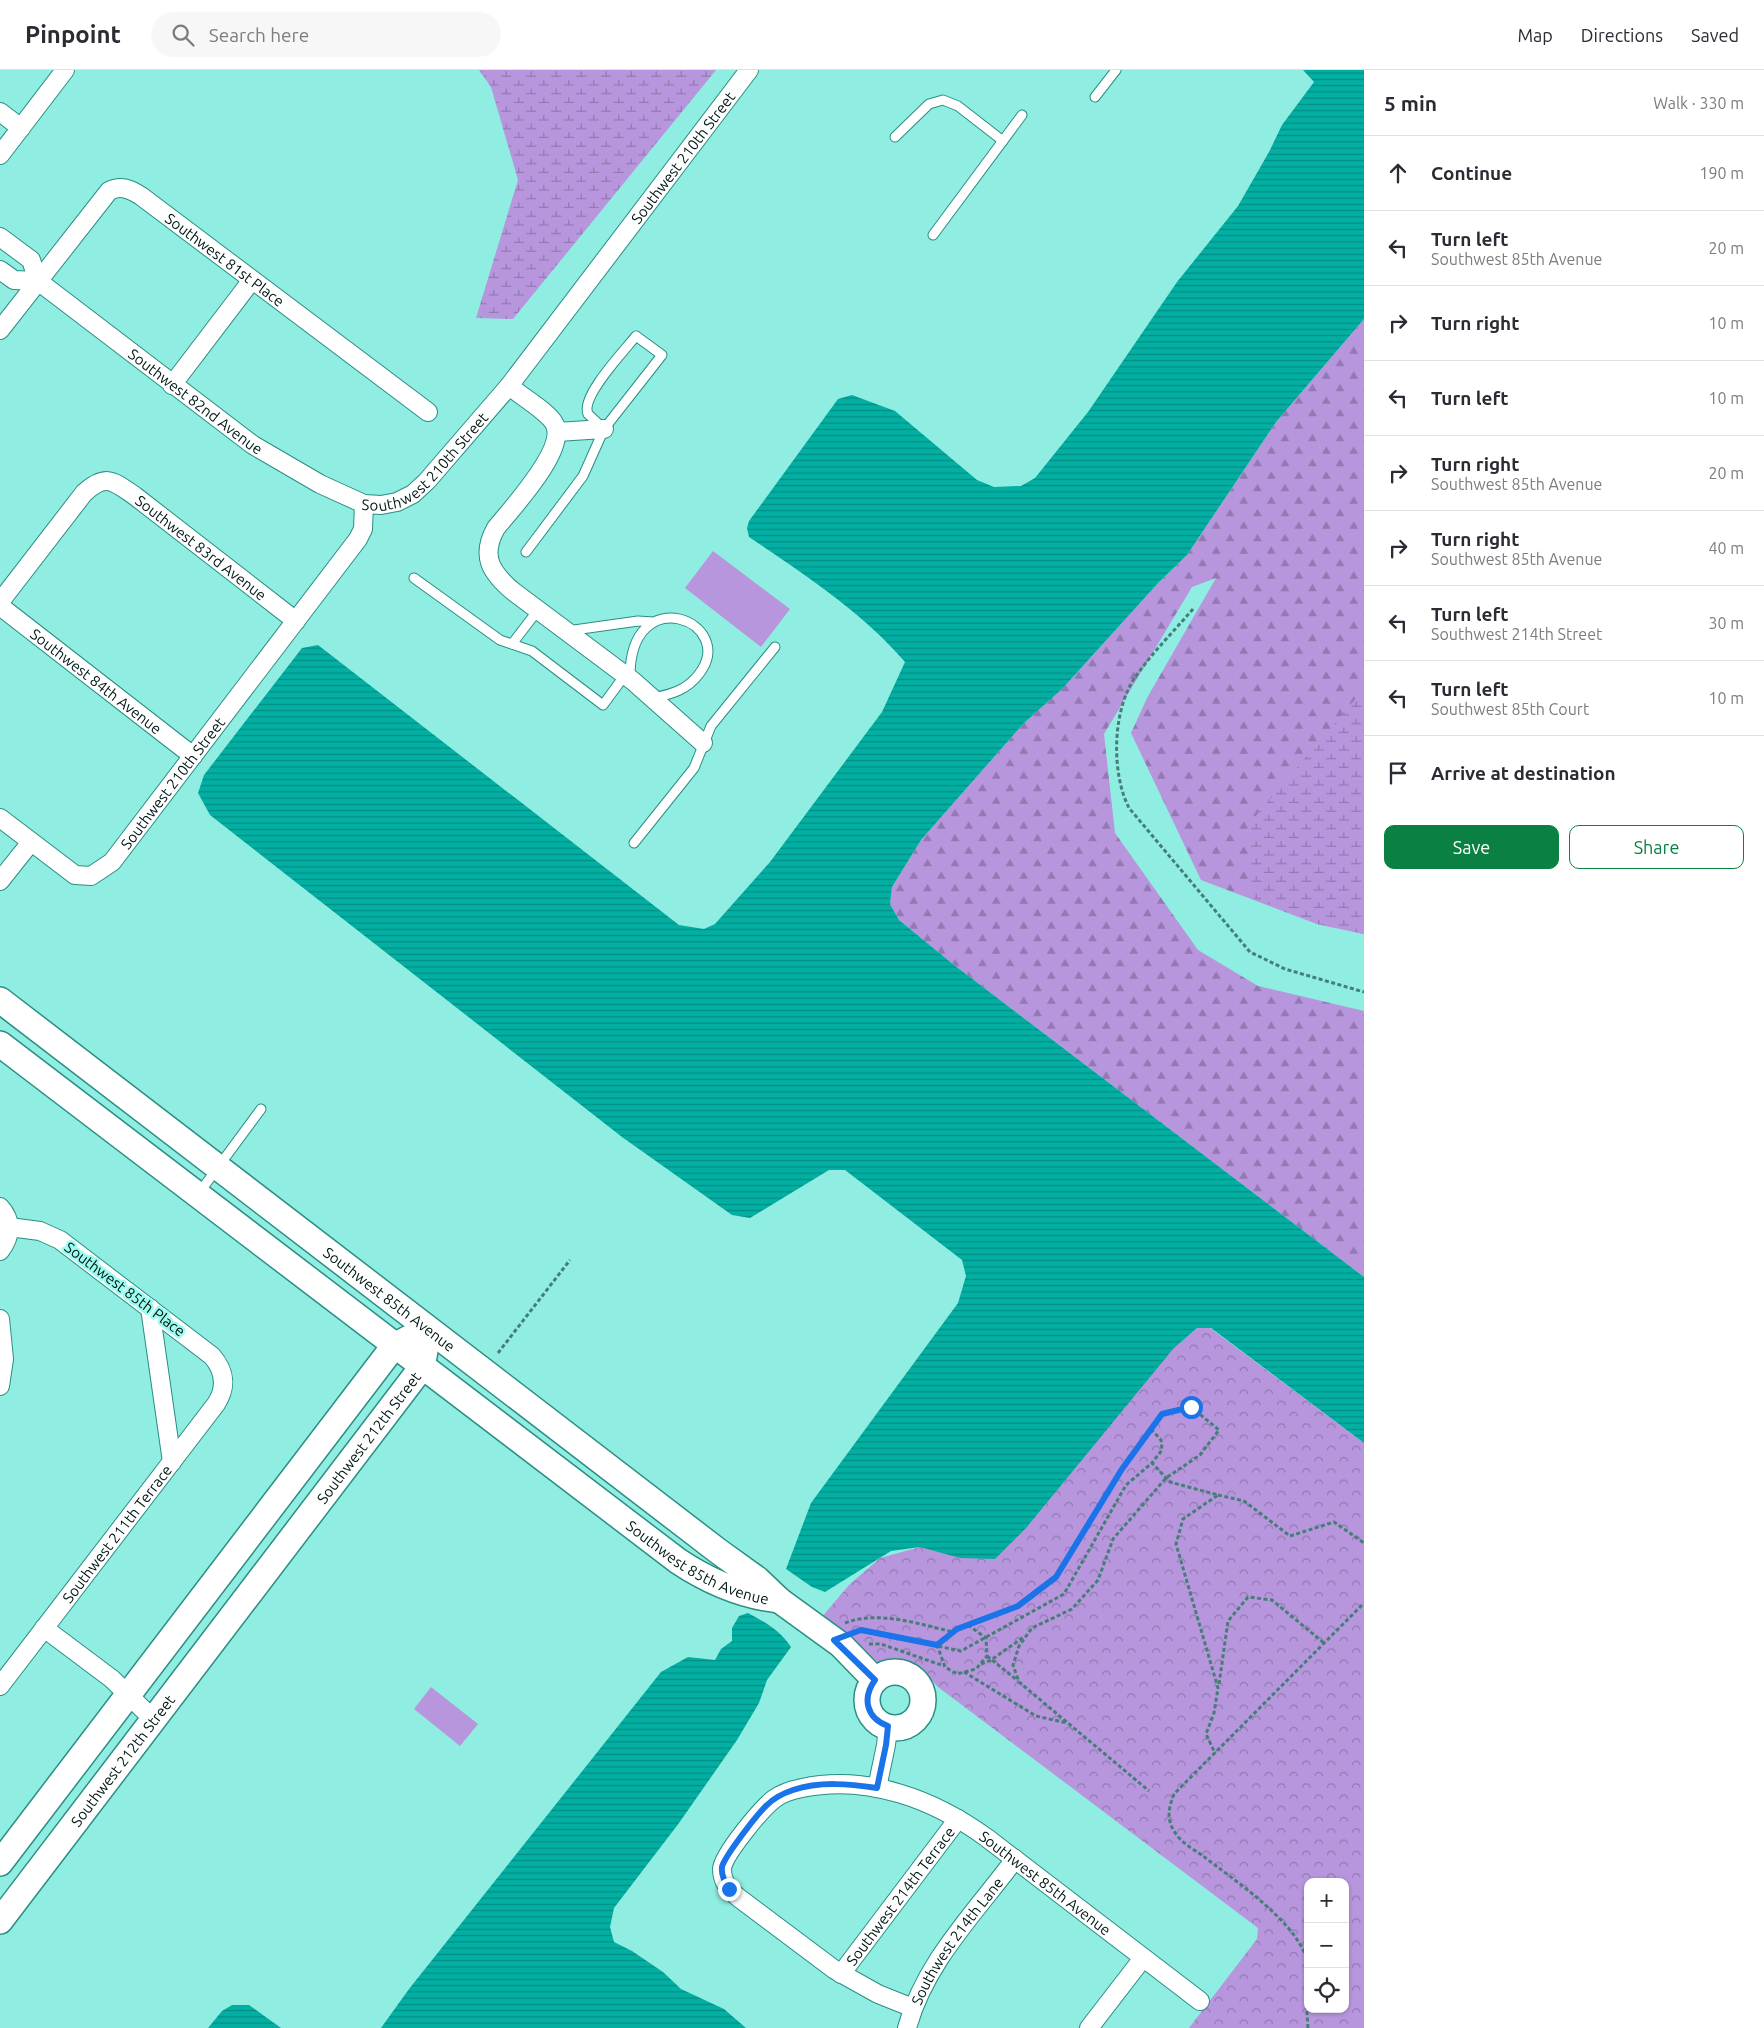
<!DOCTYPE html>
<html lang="en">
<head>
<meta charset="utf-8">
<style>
	body { margin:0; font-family:Ubuntu,sans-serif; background:#f7f7f7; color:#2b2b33 }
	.controls { position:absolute; right:15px; bottom:15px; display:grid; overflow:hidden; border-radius:10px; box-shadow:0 1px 4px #0004 }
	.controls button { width:45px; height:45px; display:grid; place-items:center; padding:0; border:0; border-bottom:1px solid #e1e1e2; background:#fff; color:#2b2b33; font:25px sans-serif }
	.stop { position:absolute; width:15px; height:15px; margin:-11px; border:4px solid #1a73e8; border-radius:50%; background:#fff }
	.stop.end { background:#1a73e8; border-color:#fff; box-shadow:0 1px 5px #0008 }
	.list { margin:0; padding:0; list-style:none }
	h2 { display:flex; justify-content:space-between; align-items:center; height:65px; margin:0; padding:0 20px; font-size:21px }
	h2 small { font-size:16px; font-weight:400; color:#7c7c81 }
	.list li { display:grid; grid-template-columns:32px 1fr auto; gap:15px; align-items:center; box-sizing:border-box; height:75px; padding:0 20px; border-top:1px solid #e1e1e2 }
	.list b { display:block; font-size:19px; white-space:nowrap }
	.list p { margin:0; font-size:16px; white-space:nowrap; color:#7c7c81 }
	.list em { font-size:16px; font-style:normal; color:#7c7c81 }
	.actions { display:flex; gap:10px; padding:15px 20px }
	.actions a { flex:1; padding:11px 0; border:1px solid #0b8043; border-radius:10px; text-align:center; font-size:18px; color:#0b8043 }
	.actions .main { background:#0b8043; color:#fff }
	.icon { flex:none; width:28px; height:28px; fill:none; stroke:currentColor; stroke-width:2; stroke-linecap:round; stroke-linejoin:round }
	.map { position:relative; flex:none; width:1364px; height:1958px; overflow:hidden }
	header { display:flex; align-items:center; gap:30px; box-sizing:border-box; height:70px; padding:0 25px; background:#fff; border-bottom:1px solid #e1e1e2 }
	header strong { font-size:24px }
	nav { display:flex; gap:28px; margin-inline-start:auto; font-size:18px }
	.search { width:350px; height:45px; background:#f7f7f7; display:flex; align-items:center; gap:12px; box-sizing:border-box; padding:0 18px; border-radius:28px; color:#7c7c81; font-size:19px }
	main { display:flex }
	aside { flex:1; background:#fff }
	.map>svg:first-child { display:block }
</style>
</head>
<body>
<header>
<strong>Pinpoint</strong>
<div class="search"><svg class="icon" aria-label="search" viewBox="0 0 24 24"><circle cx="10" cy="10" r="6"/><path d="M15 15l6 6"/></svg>Search here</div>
<nav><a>Map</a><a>Directions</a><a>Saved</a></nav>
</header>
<main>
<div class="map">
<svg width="1364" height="1958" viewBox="0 0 1364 1958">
	<defs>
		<pattern id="forest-firs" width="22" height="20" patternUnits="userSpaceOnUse" patternTransform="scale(1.25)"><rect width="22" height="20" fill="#b796dd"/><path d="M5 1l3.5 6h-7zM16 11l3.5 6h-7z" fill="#9279b2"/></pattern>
		<pattern id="wetland-marsh" width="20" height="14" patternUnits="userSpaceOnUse" patternTransform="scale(1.25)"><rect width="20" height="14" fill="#b796dd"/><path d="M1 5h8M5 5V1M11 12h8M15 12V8" fill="none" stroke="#9279b2"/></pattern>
		<pattern id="park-crowns" width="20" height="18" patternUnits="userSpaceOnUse" patternTransform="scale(1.25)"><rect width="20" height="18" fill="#b796dd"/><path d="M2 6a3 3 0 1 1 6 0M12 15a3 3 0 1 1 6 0" fill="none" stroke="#9279b2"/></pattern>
		<pattern id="water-rules" width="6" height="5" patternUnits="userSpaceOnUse" patternTransform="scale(1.25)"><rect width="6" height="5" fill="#02afa2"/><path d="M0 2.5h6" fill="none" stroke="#028d83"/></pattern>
	</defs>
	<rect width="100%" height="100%" fill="#90ede1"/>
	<path fill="url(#forest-firs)" d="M 1364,249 L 1364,864 L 1317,854 L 1201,810 L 1131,663 L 1147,628 L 1216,508 L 1192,517 L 1104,664 L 1115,763 L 1198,880 L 1258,916 L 1364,941 L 1364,1207 L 954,895 L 899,850 L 890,834 L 892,817 L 921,770 L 1023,654 L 1062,619 L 1159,512 L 1187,485 L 1276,352 Z"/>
	<g fill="url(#wetland-marsh)">
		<path d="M 479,0 L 716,0 L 513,249 L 476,248 L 518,110 L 491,17 Z"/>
		<path d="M 1364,619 L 1364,864 L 1317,854 L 1253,828 L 1248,755 Z"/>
	</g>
	<path fill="url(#park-crowns)" fill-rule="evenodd" d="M 1197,1258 L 1210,1258 L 1364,1373 L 1364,1958 L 1189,1958 L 1257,1869 L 1258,1858 L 938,1617 L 922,1600 L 903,1592 L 878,1592 L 821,1548 L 849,1515 L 880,1488 L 920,1477 L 1173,1279 ZM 1308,1812 L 1345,1812 L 1345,1939 L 1308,1939 Z"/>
	<g fill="#b796dd">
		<path d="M 713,481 L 790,539 L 761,577 L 685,518 Z"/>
		<path d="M 431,1617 L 478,1654 L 460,1676 L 414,1639 Z"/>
	</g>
	<g fill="url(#water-rules)">
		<path d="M 1303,0 L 1364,0 L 1364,249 L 1276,352 L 1187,485 L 1159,512 L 1062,619 L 1023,654 L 921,770 L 892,817 L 890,834 L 899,850 L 954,895 L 1364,1207 L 1364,1373 L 1211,1258 L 1197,1258 L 1173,1279 L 1026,1458 L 995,1489 L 960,1488 L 920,1477 L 891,1481 L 825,1522 L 812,1517 L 786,1499 L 811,1433 L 958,1233 L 966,1206 L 962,1190 L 845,1100 L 829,1100 L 750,1148 L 732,1145 L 622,1067 L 210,745 L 198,723 L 204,705 L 302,578 L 318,575 L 679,855 L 704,859 L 715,854 L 770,792 L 882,642 L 905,592 C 862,542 804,504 749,467 L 747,458 L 749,451 L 838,329 L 852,325 L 895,341 L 977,410 L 994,417 L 1021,416 L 1035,408 L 1088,342 L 1177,212 L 1238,136 L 1269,82 L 1282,55 L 1314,12 Z"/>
		<path d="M 748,1543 C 765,1552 780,1560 791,1577 L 767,1610 L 759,1633 L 737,1670 L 679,1753 L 614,1838 L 610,1857 L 614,1872 L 632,1881 L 663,1902 L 681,1919 L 724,1939 L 746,1958 L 381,1958 L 409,1919 L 661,1602 L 688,1587 L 715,1590 L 721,1579 L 732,1571 L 732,1558 L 739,1546 Z"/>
		<path d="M 232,1935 L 249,1935 L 281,1958 L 208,1958 L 222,1941 Z"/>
	</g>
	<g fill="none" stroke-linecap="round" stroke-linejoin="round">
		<defs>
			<g id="lane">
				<path d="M 1095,27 L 1116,0"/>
				<path d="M 895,67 L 929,34 L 943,30 L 958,36 L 1003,71"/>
				<path d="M 933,165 L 1022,45"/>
				<path d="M 636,266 L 662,285 L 604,359 L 588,344 C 580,327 624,281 636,266 Z"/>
				<path d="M 526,482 L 583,406 L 604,359"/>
				<path d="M 414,508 L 500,570 L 532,581 L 603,635 L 625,605"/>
				<path d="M 567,561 L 638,551 L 653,552"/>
				<path d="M 512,574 L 538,540"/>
				<path d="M 630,608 C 629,508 739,552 699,604 C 687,620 672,624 653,628"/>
				<path d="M 634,773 L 694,698 L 711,656 L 775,577"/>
				<path d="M 199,1123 L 261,1039"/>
			</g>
			<g id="street">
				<path d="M 0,42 L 21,58"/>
				<path d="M 0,85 L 65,0"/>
				<path id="s1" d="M 0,167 L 31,190 L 38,211 L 253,375 L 320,414 L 364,434 L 381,435 L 397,432 L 413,424 L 427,411 L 509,316 L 749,0"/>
				<path d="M 0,200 L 14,210 L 38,211"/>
				<path id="s2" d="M 0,260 L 109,121 C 121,115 130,119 141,126 L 428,342"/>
				<path d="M 172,315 L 252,210"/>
				<path d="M 509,316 C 521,326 547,341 554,353 C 569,378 511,439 496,458 C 480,486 491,503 514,522 L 633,611 L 703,673"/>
				<path d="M 557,362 L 604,359"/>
				<path id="s3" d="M 0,532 L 84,423 C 106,403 113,411 135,426 L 296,551"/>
				<path id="s4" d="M 0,536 L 193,686"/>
				<path id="s5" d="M 0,748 L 75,805 L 91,806 L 112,792 L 358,469 L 363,459 L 364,434"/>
				<path d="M 0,811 L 31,772"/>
				<path d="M 0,1137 C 13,1151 11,1167 0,1181"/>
				<path d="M 150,1238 L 172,1392"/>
				<path d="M 0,1249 L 4,1289 L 0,1316"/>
				<path d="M 44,1558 L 112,1609 L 153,1649"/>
				<path id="s6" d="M 0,1616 L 216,1334 C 227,1317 225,1301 212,1286 L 60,1170 L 40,1161 L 9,1157"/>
				<path d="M 877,1718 L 886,1675 L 888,1656"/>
				<path id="s7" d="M 841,1904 L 958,1749"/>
				<path id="s8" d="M 913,1938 L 878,1924 L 835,1900 L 739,1828 C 729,1820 722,1812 722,1799 C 723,1785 761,1739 774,1729 C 782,1723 792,1720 802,1718 C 868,1704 935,1730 987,1768 L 1200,1931"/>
				<path id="s9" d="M 907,1958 C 925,1892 975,1843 1015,1789"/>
				<path d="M 1089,1958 L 1143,1888"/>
			</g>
			<g id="secondary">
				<path id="s10" d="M 0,930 L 718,1481 L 757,1509 L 779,1530 L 841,1575 L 875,1610"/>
				<path id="s11" d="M 0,974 L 678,1491 C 708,1511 743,1526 779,1530"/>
				<circle cx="895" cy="1630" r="28"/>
				<path d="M 0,1793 L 394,1276 L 409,1268"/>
				<path id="s12" d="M 0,1851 L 422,1297 L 425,1281"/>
			</g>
		</defs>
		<use href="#lane" stroke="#2a8e84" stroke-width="11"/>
		<use href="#street" stroke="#2a8e84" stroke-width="20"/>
		<use href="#secondary" stroke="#2a8e84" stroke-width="28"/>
		<g stroke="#457e77" stroke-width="3" stroke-dasharray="4 2.5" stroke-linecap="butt">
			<path d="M 1193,539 C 1174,561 1153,582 1136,606 C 1112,639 1111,703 1129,738 L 1250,882 L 1285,899 L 1364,922"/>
			<path d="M 498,1283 L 570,1190"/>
			<path d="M 1151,1359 L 1161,1370 L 1162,1380 L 1152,1393"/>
			<path d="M 1218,1425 L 1244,1431 L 1290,1466 L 1334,1452 L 1364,1473"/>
			<path d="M 845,1553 C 878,1540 919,1554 953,1562"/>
			<path d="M 968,1555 L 1018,1537 L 1056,1507 L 1122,1399 L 1162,1344 L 1191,1337 L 1219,1360 L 1200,1385 L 1166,1408 L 1113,1469 L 1098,1510 L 1072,1539 L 1032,1558 L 1019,1576 L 1013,1595 L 1019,1612 L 1149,1721"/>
			<path d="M 968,1555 L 986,1568 L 987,1586 L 976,1599 L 957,1604 L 945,1597 L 937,1575 L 957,1559 Z"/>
			<path d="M 856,1562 L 861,1560 L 961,1581 L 1064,1524 L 1126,1415 L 1152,1393 L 1170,1412 L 1218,1425 L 1183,1449 L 1176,1474 L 1218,1618 L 1214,1643 L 1206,1664 L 1215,1683"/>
			<path d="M 869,1574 L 881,1574 L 944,1596"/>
			<path d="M 987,1586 L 1018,1611"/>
			<path d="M 981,1594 L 991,1590 L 1024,1567"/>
			<path d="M 964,1602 L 1036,1646 L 1067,1653"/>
			<path d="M 1219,1614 L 1228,1551 L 1248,1527 L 1272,1530 L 1324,1573"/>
			<path d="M 1308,1895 C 1302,1855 1234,1810 1203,1786 C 1193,1779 1180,1772 1174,1761 C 1166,1748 1169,1737 1174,1724 L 1364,1533"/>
			<path d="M 1308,1958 L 1306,1928 L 1308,1899"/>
		</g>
		<use href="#lane" stroke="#fff" stroke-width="9"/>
		<use href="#street" stroke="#fff" stroke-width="18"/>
		<use href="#secondary" stroke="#fff" stroke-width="25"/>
	</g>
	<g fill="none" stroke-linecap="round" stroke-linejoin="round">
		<path stroke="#1a73e8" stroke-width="6" d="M 729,1819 C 725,1812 721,1805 722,1797 C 724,1787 758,1743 767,1735 C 774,1728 784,1723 793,1720 C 820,1711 850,1714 877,1718 L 886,1675 L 888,1656 C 866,1648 862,1628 875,1610 L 834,1570 L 861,1560 L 937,1575 L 957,1559 L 1018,1536 L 1056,1507 L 1122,1399 L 1162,1344 L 1191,1337"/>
	</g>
	<g text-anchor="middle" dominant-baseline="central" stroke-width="5" stroke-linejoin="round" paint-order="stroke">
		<g font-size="15" fill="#001714" stroke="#9dfbef">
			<text stroke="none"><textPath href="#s1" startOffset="940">Southwest 210th Street</textPath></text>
			<text stroke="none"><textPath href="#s2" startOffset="316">Southwest 81st Place</textPath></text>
			<text stroke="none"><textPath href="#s1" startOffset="259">Southwest 82nd Avenue</textPath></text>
			<text stroke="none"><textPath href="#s1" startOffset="535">Southwest 210th Street</textPath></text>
			<text stroke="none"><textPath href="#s3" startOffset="280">Southwest 83rd Avenue</textPath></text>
			<text stroke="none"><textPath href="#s4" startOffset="122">Southwest 84th Avenue</textPath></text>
			<text stroke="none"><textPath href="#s5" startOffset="235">Southwest 210th Street</textPath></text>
			<text transform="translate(125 1219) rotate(37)">Southwest 85th Place</text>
			<text stroke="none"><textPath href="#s10" startOffset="491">Southwest 85th Avenue</textPath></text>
			<text stroke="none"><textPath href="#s12" startOffset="608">Southwest 212th Street</textPath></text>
			<text stroke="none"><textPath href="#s6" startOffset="192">Southwest 211th Terrace</textPath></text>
			<text stroke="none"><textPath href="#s11" startOffset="871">Southwest 85th Avenue</textPath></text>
			<text stroke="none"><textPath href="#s12" startOffset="202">Southwest 212th Street</textPath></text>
			<text stroke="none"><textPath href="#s8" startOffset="631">Southwest 85th Avenue</textPath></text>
			<text stroke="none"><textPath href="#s7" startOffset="98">Southwest 214th Terrace</textPath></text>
			<text stroke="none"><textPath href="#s9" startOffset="101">Southwest 214th Lane</textPath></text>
		</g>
	</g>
</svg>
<div class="controls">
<button>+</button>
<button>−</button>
<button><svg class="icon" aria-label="locate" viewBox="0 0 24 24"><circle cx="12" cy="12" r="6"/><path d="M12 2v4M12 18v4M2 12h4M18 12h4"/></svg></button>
</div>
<div class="stop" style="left:1191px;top:1337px"></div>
<div class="stop end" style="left:729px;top:1819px"></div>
</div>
<aside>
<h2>5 min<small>Walk · 330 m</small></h2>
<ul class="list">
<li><svg class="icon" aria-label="ahead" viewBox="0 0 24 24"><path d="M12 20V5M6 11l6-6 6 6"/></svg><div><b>Continue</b></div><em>190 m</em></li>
<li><svg class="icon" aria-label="left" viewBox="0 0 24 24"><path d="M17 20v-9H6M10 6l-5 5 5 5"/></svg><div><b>Turn left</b><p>Southwest 85th Avenue</p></div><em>20 m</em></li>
<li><svg class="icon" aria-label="right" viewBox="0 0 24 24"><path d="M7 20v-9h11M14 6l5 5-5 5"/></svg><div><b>Turn right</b></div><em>10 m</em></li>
<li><svg class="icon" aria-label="left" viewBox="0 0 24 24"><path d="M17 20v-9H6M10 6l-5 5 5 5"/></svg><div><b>Turn left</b></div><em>10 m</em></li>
<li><svg class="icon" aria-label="right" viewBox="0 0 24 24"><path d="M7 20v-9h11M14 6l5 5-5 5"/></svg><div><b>Turn right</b><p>Southwest 85th Avenue</p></div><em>20 m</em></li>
<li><svg class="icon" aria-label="right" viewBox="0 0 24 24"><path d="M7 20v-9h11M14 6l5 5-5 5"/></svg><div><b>Turn right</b><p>Southwest 85th Avenue</p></div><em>40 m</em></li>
<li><svg class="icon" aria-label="left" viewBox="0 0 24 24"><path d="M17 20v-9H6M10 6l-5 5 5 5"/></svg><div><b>Turn left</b><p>Southwest 214th Street</p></div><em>30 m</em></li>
<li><svg class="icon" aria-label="left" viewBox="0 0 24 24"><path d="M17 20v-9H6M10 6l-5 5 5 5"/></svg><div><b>Turn left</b><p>Southwest 85th Court</p></div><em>10 m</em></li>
<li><svg class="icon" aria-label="arrive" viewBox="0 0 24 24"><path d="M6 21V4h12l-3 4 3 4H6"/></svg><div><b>Arrive at destination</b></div></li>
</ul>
<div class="actions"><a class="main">Save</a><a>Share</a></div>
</aside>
</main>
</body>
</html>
